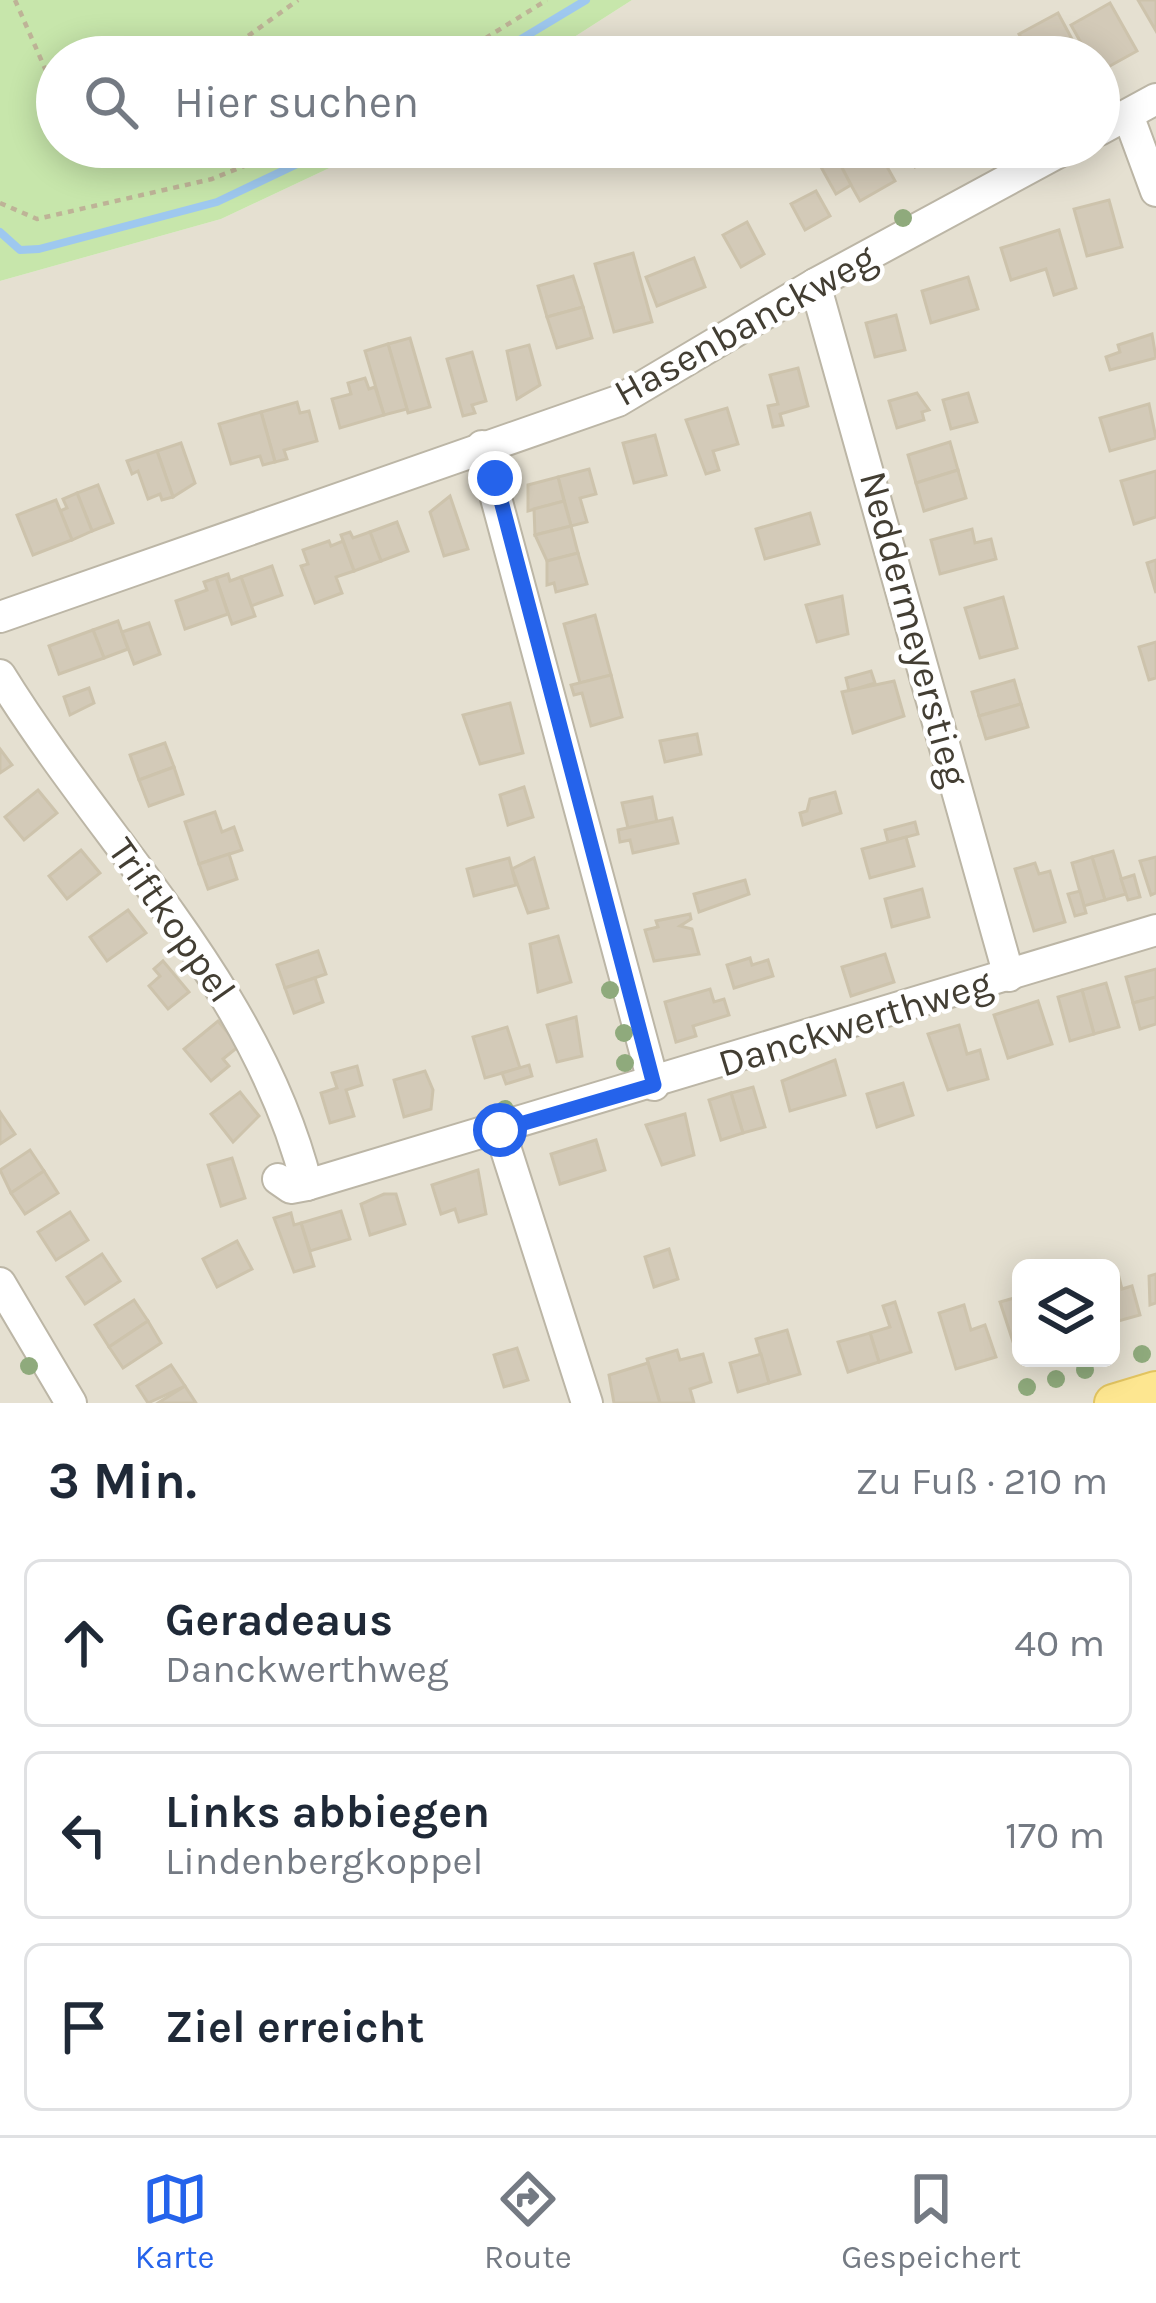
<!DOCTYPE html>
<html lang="de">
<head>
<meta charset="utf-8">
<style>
	body { margin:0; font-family:Karla,sans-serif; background:#f6f6f7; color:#1f2937 }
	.controls { position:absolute; right:36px; bottom:36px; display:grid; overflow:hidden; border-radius:18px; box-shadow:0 6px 30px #0003 }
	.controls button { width:108px; height:108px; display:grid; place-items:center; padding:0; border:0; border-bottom:3px solid #e0e1e3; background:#fff; color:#1f2937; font:60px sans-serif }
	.stop { position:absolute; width:36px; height:36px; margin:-27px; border:9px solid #2563eb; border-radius:50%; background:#fff }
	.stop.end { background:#2563eb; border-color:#fff; box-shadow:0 3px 12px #0008 }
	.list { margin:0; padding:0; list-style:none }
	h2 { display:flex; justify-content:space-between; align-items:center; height:156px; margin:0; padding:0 48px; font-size:51px }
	h2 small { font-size:39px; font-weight:400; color:#747a83 }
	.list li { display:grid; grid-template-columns:78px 1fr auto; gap:36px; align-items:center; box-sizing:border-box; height:168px; margin:0 24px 24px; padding:0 24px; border:3px solid #e0e1e3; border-radius:18px }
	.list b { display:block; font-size:45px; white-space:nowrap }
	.list p { margin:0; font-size:39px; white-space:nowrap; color:#747a83 }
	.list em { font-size:39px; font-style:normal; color:#747a83 }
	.icon { flex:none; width:66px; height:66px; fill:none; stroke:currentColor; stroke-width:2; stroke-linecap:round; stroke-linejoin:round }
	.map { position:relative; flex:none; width:1156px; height:1403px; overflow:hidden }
	.search { position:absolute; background:#fff; box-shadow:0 6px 30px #0003; left:36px; right:36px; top:36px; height:132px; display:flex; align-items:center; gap:30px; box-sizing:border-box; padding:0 42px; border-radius:66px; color:#747a83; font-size:45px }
	.sheet { height:732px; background:#fff }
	nav { display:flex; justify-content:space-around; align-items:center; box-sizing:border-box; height:168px; border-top:3px solid #e0e1e3; background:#fff; font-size:33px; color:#747a83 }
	nav a { display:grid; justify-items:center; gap:6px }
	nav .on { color:#2563eb }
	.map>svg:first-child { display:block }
</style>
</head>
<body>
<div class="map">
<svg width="1156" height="1403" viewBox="0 0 1156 1403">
	<rect width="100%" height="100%" fill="#f1eee3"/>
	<path fill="#e5e0d1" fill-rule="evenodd" d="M 632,0 L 1156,0 L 1156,1403 L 0,1403 L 0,281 L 221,219 L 374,147 L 1099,147 L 1099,57 L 543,57 ZM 1021,1268 L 1111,1268 L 1111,1358 L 1021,1358 Z"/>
	<path fill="#c7e6ab" d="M 0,0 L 632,0 L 543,57 L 57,57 L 57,147 L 374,147 L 221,219 L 0,281 Z"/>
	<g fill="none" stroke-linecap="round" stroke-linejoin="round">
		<g stroke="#9ec8ef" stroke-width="8">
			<path d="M 491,57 L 586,0"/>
			<path d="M 0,232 L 20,250 L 39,249 L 217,202 L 333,147"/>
		</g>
	</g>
	<g fill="#d3cab8" stroke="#cdc3ac" stroke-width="3">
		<path d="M 1138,0 L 1156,0 L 1156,31 Z"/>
		<path d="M 1110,3 L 1137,51 L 1099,72 L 1099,57 L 1089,57 L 1071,25 Z"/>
		<path d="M 1058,13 L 1072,39 L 1031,57 L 1019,34 Z"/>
		<path d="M 860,147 L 876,147 L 895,181 L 860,201 L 837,160 Z"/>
		<path d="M 904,147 L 947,147 L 948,148 L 915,167 Z"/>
		<path d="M 837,158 L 851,185 L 836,194 L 821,167 Z"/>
		<path d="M 816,191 L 830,216 L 805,230 L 791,204 Z"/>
		<path d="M 1109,200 L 1122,247 L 1087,256 L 1074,209 Z"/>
		<path d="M 747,222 L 764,254 L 741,267 L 723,235 Z"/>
		<path d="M 1059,230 L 1076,288 L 1054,295 L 1046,269 L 1011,280 L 1001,248 Z"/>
		<path d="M 633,253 L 652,322 L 614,332 L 595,264 Z"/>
		<path d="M 694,258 L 705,287 L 657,306 L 646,277 Z"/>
		<path d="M 573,276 L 583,307 L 547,317 L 538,286 Z"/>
		<path d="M 968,277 L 978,309 L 931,323 L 922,291 Z"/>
		<path d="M 583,307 L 592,338 L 557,348 L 547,317 Z"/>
		<path d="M 896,315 L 905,350 L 875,357 L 866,323 Z"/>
		<path d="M 1152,334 L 1156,358 L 1110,370 L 1106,357 L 1120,352 L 1118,345 Z"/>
		<path d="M 410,338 L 430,407 L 408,413 L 388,344 Z"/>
		<path d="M 388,344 L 407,409 L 384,415 L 365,351 Z"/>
		<path d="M 529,345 L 540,385 L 517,399 L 507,351 Z"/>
		<path d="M 472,352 L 486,401 L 472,405 L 475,413 L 463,416 L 447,359 Z"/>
		<path d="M 798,368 L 808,406 L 780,414 L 783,425 L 773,427 L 768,406 L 778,404 L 770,375 Z"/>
		<path d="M 365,378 L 369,389 L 375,387 L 384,415 L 340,428 L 332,399 L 351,394 L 348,383 Z"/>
		<path d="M 917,393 L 929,410 L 922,412 L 924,420 L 897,428 L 889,401 Z"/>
		<path d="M 968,393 L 977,422 L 951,429 L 943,400 Z"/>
		<path d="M 297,402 L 300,413 L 309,411 L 317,441 L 284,450 L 287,459 L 275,462 L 261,412 Z"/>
		<path d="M 1149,404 L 1156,438 L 1110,451 L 1100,418 Z"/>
		<path d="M 727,408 L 738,444 L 713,451 L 719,470 L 706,474 L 686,420 Z"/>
		<path d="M 261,412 L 275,462 L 263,465 L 260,456 L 231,464 L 219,424 Z"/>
		<path d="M 655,435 L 666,475 L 634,483 L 623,443 Z"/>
		<path d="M 950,442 L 958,470 L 916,483 L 908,455 Z"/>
		<path d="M 181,443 L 195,483 L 173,497 L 157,451 Z"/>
		<path d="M 157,451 L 173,497 L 162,500 L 160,494 L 148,499 L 138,471 L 132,474 L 127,461 Z"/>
		<path d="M 589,469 L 596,494 L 580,498 L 587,522 L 571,526 L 558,477 Z"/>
		<path d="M 958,470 L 966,498 L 924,511 L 916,483 Z"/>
		<path d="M 1156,471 L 1156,517 L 1134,524 L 1121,481 Z"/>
		<path d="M 558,477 L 564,501 L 528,511 L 528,485 Z"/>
		<path d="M 98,485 L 113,523 L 92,531 L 77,493 Z"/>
		<path d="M 77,493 L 92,531 L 72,540 L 60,511 L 67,508 L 63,499 Z"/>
		<path d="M 450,496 L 468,549 L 444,556 L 430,512 Z"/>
		<path d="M 56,500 L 72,540 L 33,555 L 17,515 Z"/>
		<path d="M 564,501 L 571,526 L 535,535 L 534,509 Z"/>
		<path d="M 810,513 L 819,544 L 765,559 L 756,529 Z"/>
		<path d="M 397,522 L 408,551 L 381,561 L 370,532 Z"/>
		<path d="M 571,526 L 578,553 L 547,561 L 535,535 Z"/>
		<path d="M 972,529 L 975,543 L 991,539 L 996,559 L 940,574 L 931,540 Z"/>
		<path d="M 350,532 L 353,538 L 370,532 L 381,561 L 354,571 L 341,535 Z"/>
		<path d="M 329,541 L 331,546 L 343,541 L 354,571 L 336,577 L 342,593 L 315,603 L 301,566 L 308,564 L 303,550 Z"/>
		<path d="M 578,553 L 587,584 L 556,592 L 554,583 L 547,585 L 547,561 Z"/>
		<path d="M 1156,560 L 1156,593 L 1147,563 Z"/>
		<path d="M 272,566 L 282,595 L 251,606 L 241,577 Z"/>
		<path d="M 228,574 L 230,581 L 241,577 L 255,616 L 232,624 L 216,578 Z"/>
		<path d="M 216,578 L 228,614 L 185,629 L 176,601 L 207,590 L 204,582 Z"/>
		<path d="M 842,596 L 848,634 L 817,642 L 806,605 Z"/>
		<path d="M 1003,597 L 1017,648 L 980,658 L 965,608 Z"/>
		<path d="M 595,615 L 611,675 L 580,683 L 564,624 Z"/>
		<path d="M 118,621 L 128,649 L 104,658 L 93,630 Z"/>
		<path d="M 149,623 L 160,654 L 134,664 L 122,632 Z"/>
		<path d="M 93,630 L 104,658 L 59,674 L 49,646 Z"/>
		<path d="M 1156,642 L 1156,678 L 1149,680 L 1139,647 Z"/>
		<path d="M 871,671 L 875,683 L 849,691 L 846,678 Z"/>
		<path d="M 611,675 L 622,717 L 591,726 L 582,693 L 574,695 L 571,685 Z"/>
		<path d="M 1014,680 L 1021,704 L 979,716 L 972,692 Z"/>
		<path d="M 894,681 L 904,716 L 853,733 L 842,692 Z"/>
		<path d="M 89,688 L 94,703 L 70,715 L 64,697 Z"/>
		<path d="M 510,703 L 523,753 L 480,764 L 463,715 Z"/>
		<path d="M 1021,704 L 1028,727 L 986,739 L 979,716 Z"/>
		<path d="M 697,734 L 701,754 L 665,762 L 660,741 Z"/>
		<path d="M 165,743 L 174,767 L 139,780 L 130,755 Z"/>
		<path d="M 0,749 L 12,765 L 0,773 Z"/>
		<path d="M 174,767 L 183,794 L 149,806 L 139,780 Z"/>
		<path d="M 524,787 L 533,817 L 508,825 L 500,795 Z"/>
		<path d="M 38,790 L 57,813 L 24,840 L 5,817 Z"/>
		<path d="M 835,792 L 841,813 L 803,825 L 800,813 L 807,811 L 810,799 Z"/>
		<path d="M 652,797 L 657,822 L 628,828 L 622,803 Z"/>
		<path d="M 215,812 L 222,832 L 234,827 L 242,850 L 199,864 L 185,822 Z"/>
		<path d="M 672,818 L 678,843 L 633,853 L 630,840 L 620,842 L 618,830 Z"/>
		<path d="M 915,822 L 918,834 L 888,842 L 885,830 Z"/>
		<path d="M 906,837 L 914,866 L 870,878 L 862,849 Z"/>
		<path d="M 81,850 L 100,873 L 67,899 L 49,876 Z"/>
		<path d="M 1113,851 L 1126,894 L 1105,900 L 1092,857 Z"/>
		<path d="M 229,854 L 237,879 L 208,889 L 199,864 Z"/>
		<path d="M 1092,857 L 1105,900 L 1084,906 L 1072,863 Z"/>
		<path d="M 1156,857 L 1156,893 L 1151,895 L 1140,861 Z"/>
		<path d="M 509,858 L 516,885 L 474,896 L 467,869 Z"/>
		<path d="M 534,858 L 548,908 L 528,913 L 512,869 Z"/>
		<path d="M 1035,863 L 1039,874 L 1050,871 L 1065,922 L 1034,931 L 1015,869 Z"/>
		<path d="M 1134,875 L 1140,897 L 1128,900 L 1121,879 Z"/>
		<path d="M 745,880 L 749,894 L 699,912 L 694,894 Z"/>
		<path d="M 922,889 L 929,917 L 892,927 L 885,899 Z"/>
		<path d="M 1080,891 L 1086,913 L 1075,916 L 1068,894 Z"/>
		<path d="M 128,910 L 146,933 L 107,961 L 90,937 Z"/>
		<path d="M 690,914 L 691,919 L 680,926 L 692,929 L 699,954 L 654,961 L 645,930 L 658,927 L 656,921 Z"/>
		<path d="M 558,936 L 571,982 L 538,992 L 530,944 Z"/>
		<path d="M 318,951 L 326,974 L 285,988 L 277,965 Z"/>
		<path d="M 885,954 L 894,982 L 851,996 L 842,967 Z"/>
		<path d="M 750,958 L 752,965 L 768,960 L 773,976 L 734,988 L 727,965 Z"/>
		<path d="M 163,961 L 189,992 L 168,1009 L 149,986 L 160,976 L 154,969 Z"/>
		<path d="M 1156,969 L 1156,997 L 1133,1003 L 1126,977 Z"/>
		<path d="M 315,978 L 323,1002 L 294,1013 L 285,988 Z"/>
		<path d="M 1106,983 L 1119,1027 L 1094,1034 L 1082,990 Z"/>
		<path d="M 710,989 L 714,1002 L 724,999 L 729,1015 L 693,1026 L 696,1036 L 676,1042 L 665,1002 Z"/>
		<path d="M 1082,990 L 1094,1034 L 1070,1041 L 1058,997 Z"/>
		<path d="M 1156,997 L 1156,1024 L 1140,1029 L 1133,1003 Z"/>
		<path d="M 1038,1001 L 1052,1044 L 1008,1058 L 994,1015 Z"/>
		<path d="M 576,1017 L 582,1056 L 557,1062 L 547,1025 Z"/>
		<path d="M 218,1021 L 239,1046 L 223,1059 L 229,1066 L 211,1081 L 184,1049 Z"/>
		<path d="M 959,1025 L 967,1054 L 980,1050 L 988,1079 L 948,1090 L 928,1034 Z"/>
		<path d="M 507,1027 L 520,1068 L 485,1078 L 473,1037 Z"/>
		<path d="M 835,1060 L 845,1095 L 790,1111 L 782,1081 Z"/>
		<path d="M 529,1065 L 532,1076 L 506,1084 L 502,1073 Z"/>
		<path d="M 357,1066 L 362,1085 L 346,1090 L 354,1116 L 330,1123 L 321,1093 L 337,1088 L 332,1073 Z"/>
		<path d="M 425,1071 L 433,1090 L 431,1109 L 404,1117 L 394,1080 Z"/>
		<path d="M 903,1083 L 913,1115 L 877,1127 L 867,1094 Z"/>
		<path d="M 753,1087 L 765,1127 L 743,1133 L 731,1093 Z"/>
		<path d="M 240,1092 L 259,1116 L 233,1142 L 211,1114 Z"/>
		<path d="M 731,1093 L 743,1133 L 721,1140 L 709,1100 Z"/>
		<path d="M 0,1112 L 15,1134 L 0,1144 Z"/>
		<path d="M 685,1114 L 694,1155 L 662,1165 L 646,1125 Z"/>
		<path d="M 596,1140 L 605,1170 L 560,1184 L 551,1154 Z"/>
		<path d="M 30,1150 L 44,1171 L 11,1193 L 0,1170 Z"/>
		<path d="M 232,1158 L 245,1198 L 221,1206 L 208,1165 Z"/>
		<path d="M 478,1170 L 486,1214 L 459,1222 L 455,1209 L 441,1214 L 432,1185 Z"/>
		<path d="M 44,1171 L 58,1193 L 25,1214 L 11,1193 Z"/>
		<path d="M 384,1194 L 396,1194 L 405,1224 L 370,1235 L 361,1204 Z"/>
		<path d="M 341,1211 L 350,1239 L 310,1251 L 301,1223 Z"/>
		<path d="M 70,1212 L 88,1240 L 56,1260 L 38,1232 Z"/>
		<path d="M 291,1213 L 294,1225 L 301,1223 L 314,1266 L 294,1272 L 274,1218 Z"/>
		<path d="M 237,1241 L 252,1269 L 217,1287 L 203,1259 Z"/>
		<path d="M 669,1249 L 678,1279 L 654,1287 L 645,1257 Z"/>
		<path d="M 102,1254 L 120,1281 L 85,1304 L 67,1277 Z"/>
		<path d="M 1156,1274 L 1156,1303 L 1150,1305 L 1149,1276 Z"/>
		<path d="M 1119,1277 L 1122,1289 L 1132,1286 L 1140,1315 L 1111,1323 L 1111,1279 Z"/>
		<path d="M 1021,1296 L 1021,1350 L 1016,1351 L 1000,1302 Z"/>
		<path d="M 134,1300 L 148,1321 L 109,1347 L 95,1325 Z"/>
		<path d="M 895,1302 L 911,1352 L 879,1362 L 870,1333 L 890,1327 L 883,1306 Z"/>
		<path d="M 964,1305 L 971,1330 L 985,1325 L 996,1357 L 956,1369 L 939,1313 Z"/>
		<path d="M 148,1321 L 161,1343 L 123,1368 L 109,1347 Z"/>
		<path d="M 787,1330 L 800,1374 L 769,1383 L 756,1339 Z"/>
		<path d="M 870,1333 L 879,1362 L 848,1372 L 838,1342 Z"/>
		<path d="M 517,1348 L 528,1380 L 504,1387 L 494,1355 Z"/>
		<path d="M 677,1350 L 680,1360 L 703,1354 L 711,1382 L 690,1389 L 694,1403 L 660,1403 L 647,1359 Z"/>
		<path d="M 761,1354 L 769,1383 L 738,1392 L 730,1363 Z"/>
		<path d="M 648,1363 L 660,1403 L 614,1403 L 609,1375 Z"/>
		<path d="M 171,1365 L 185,1386 L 148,1403 L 137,1386 Z"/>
		<path d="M 185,1386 L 196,1403 L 158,1403 Z"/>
	</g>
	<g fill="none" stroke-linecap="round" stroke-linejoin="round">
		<defs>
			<g id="minor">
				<path d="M 1128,115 L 1156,191"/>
				<path d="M 1099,130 L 1156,99"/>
				<path d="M 815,284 L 1009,976"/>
				<path d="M 482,446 L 654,1085"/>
				<path d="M 0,617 L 618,401 L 815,284 L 1068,147"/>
				<path d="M 0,675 C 105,845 257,986 307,1185"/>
				<path d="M 500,1131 L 587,1403"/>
				<path d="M 278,1179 L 291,1188 L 307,1185 L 1156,930"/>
				<path d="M 0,1283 L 71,1403"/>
			</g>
			<path id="major" d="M 1113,1403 L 1156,1390"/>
		</defs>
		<use href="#minor" stroke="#bcb6a6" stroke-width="34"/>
		<use href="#major" stroke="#e2c460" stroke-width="40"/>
		<g stroke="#beb397" stroke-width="4.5" stroke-dasharray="6 6" stroke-linecap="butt">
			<path d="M 15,0 L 57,96"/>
			<path d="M 219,57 L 298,0"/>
			<path d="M 455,57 L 547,0"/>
			<path d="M 0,203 L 37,219 L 212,179 L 291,147"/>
		</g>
		<use href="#minor" stroke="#fff" stroke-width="30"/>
		<use href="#major" stroke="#fde690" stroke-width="36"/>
	</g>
	<g fill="#8faa7c">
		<circle cx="903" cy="218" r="9"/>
		<circle cx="610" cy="990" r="9"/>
		<circle cx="624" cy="1033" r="9"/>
		<circle cx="625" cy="1063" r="9"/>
		<circle cx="505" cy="1109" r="9"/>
		<circle cx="1142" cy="1354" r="9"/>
		<circle cx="29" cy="1366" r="9"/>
		<circle cx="1085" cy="1370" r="9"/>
		<circle cx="1056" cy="1379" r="9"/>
		<circle cx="1027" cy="1387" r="9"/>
	</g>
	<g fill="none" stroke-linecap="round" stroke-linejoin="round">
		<path stroke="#2563eb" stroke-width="15" d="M 495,478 L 654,1085 L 500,1130"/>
	</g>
	<g text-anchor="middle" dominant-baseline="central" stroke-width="9" stroke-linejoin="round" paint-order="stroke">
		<g font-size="39" fill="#433e33" stroke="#fff">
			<text transform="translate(745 325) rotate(-29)">Hasenbanckweg</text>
			<text transform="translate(914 629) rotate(75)">Neddermeyerstieg</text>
			<text transform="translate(172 920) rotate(55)">Triftkoppel</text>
			<text transform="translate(855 1023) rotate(-17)">Danckwerthweg</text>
		</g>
	</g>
</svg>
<div class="controls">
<button><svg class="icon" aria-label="layers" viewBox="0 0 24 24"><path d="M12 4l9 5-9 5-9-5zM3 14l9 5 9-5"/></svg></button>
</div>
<div class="stop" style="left:500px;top:1130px"></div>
<div class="stop end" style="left:495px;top:478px"></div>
<div class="search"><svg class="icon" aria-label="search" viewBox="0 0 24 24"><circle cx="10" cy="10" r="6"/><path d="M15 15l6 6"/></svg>Hier suchen</div>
</div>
<section class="sheet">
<h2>3 Min.<small>Zu Fuß · 210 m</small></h2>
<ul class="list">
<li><svg class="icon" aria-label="ahead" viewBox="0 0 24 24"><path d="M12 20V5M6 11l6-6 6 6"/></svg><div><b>Geradeaus</b><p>Danckwerthweg</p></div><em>40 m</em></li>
<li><svg class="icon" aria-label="left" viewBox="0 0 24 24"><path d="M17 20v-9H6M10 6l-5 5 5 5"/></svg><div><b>Links abbiegen</b><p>Lindenbergkoppel</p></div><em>170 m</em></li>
<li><svg class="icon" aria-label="arrive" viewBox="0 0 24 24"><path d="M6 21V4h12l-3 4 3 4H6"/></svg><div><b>Ziel erreicht</b></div></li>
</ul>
</section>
<nav>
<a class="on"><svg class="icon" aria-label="map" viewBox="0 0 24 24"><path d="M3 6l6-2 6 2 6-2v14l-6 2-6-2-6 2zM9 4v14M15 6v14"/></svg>Karte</a>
<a><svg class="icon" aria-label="directions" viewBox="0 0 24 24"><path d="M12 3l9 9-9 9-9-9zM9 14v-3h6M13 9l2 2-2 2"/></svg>Route</a>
<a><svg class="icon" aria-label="saved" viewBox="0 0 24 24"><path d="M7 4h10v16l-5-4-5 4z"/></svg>Gespeichert</a>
</nav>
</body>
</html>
